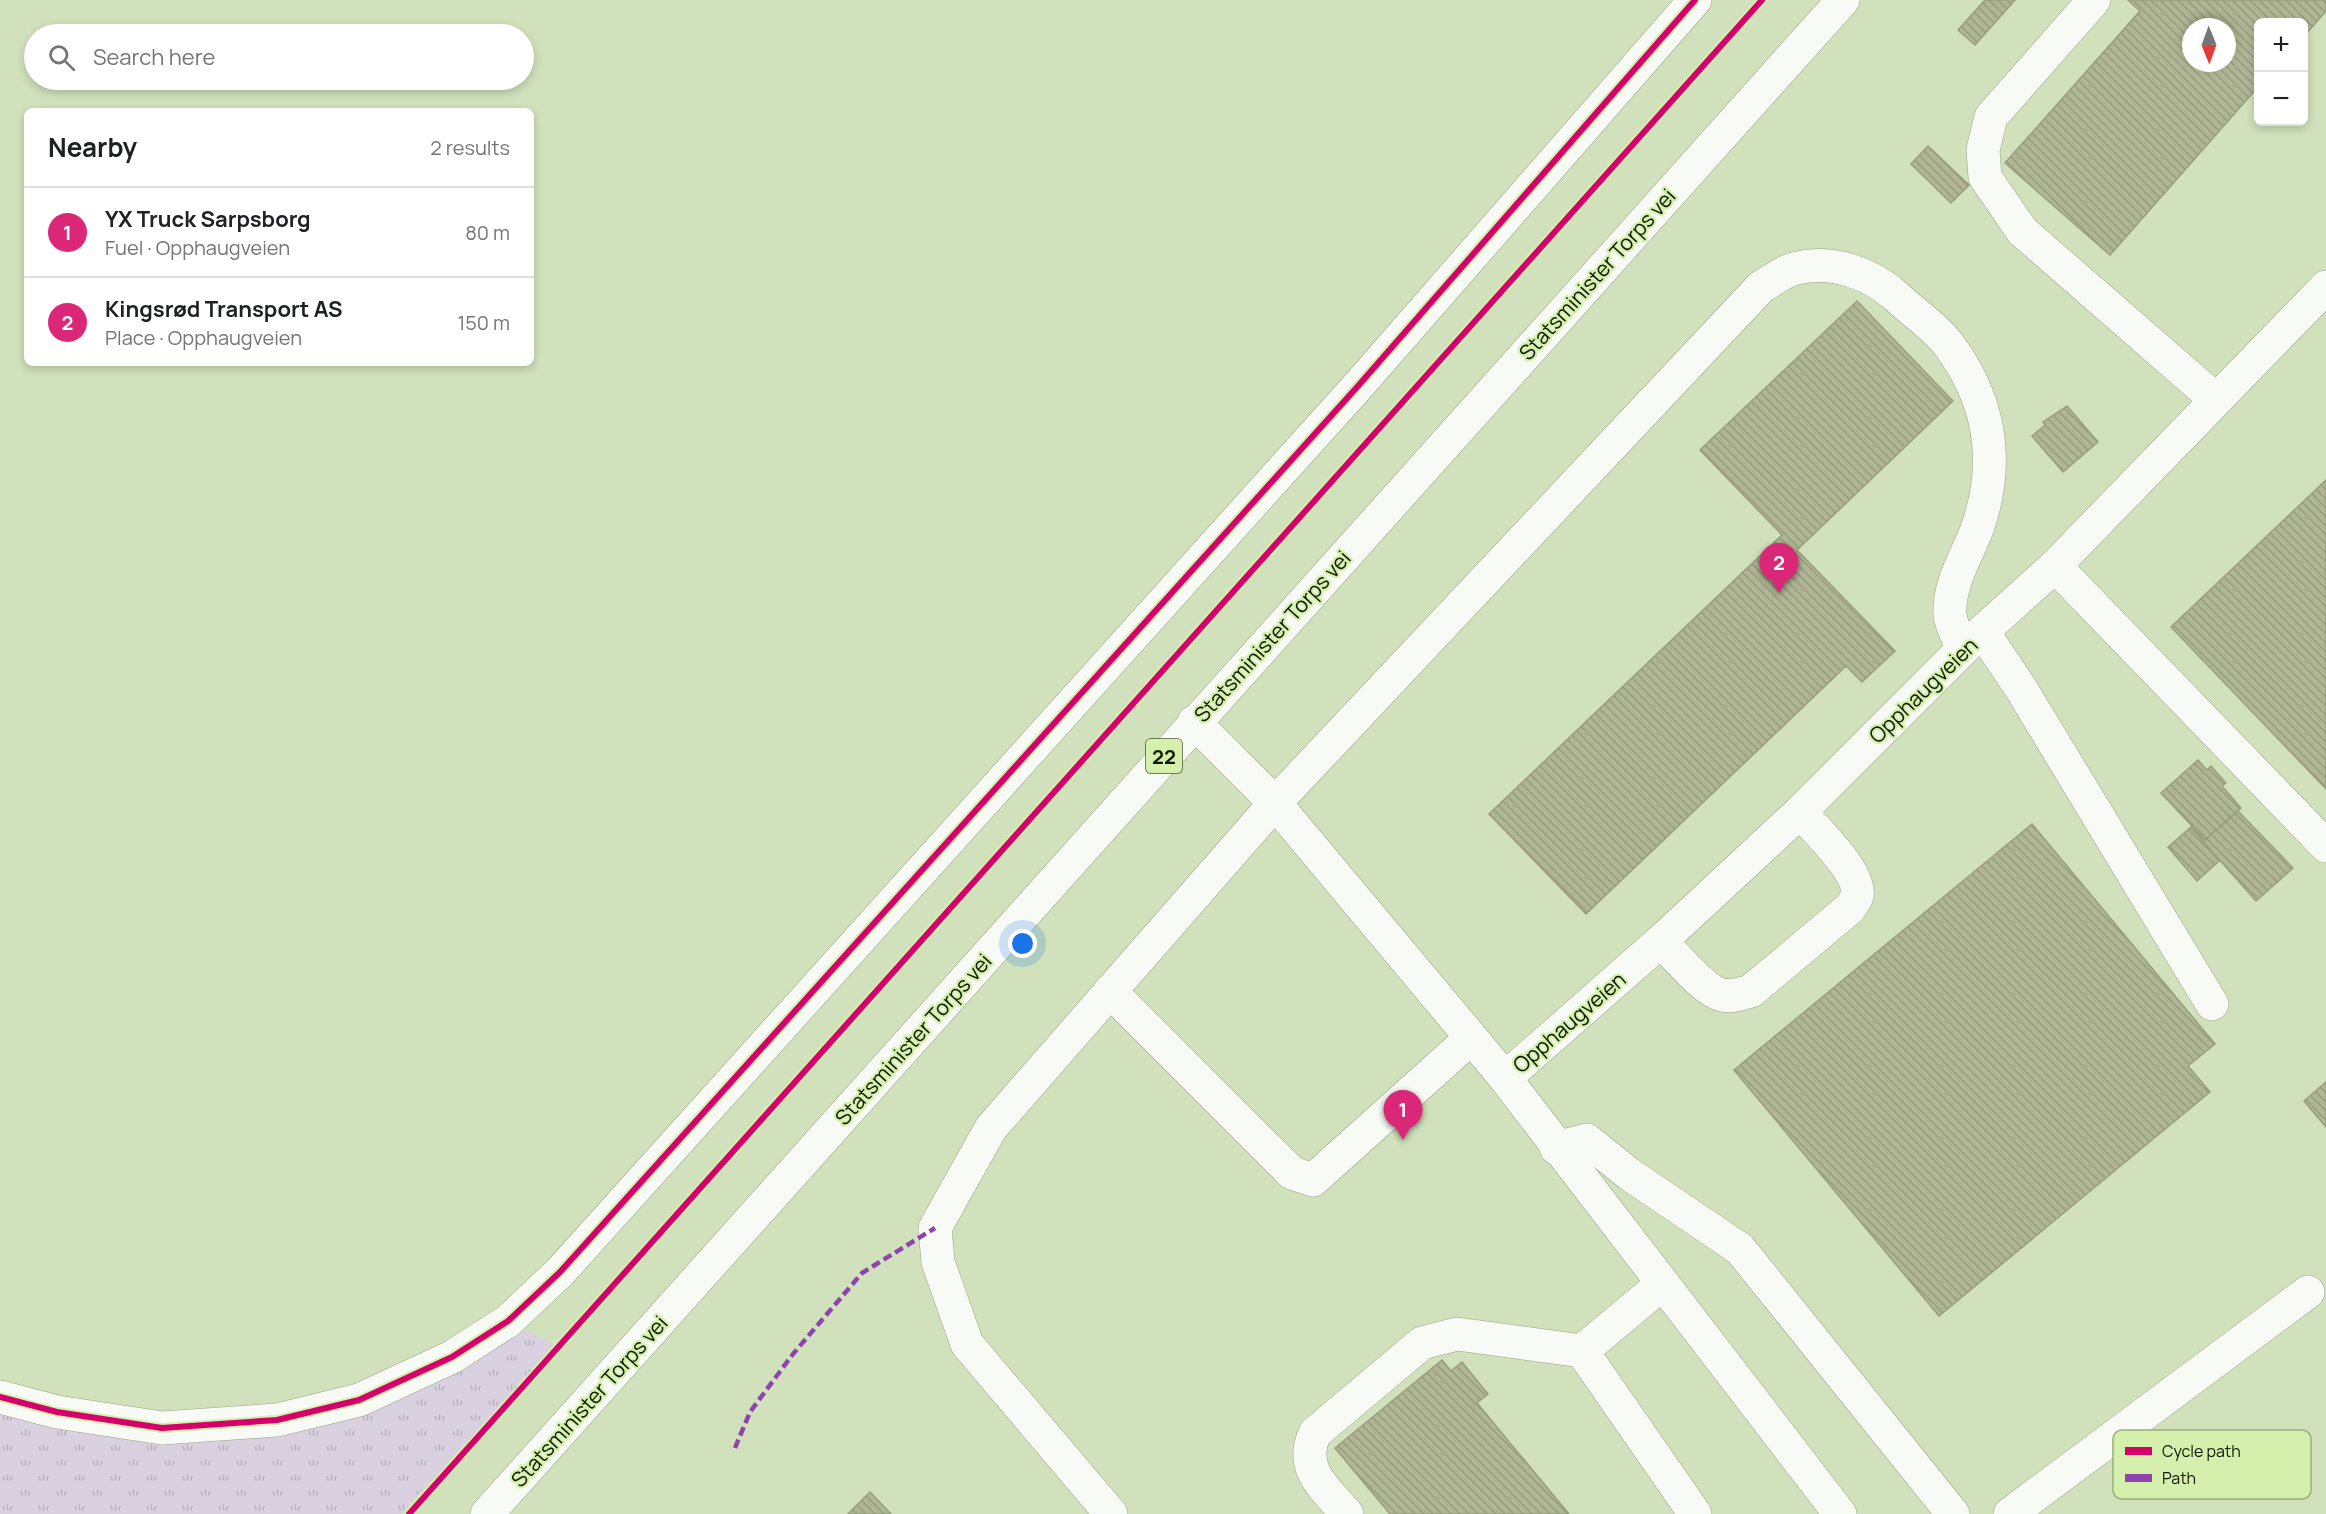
<!DOCTYPE html>
<html lang="en">
<head>
<meta charset="utf-8">
<style>
	body { margin:0; font-family:Manrope,sans-serif; background:#f2f2f2; color:#202124 }
	.controls { position:absolute; right:18px; top:18px; display:grid; overflow:hidden; border-radius:9px; box-shadow:0 3px 9px #0003 }
	.controls button { width:54px; height:54px; display:grid; place-items:center; padding:0; border:0; border-bottom:2px solid #e0e0e0; background:#fff; color:#202124; font:30px sans-serif }
	.compass { position:absolute; left:2182px; top:18px; width:54px; height:54px; border-radius:50%; background:#fff; box-shadow:0 3px 9px #0003; rotate:179deg }
	.you { position:absolute; left:1023px; top:944px; width:21px; height:21px; margin:-15px; border:4px solid #fff; border-radius:50%; background:#1a73e8; box-shadow:0 0 0 9px #1a73e833 }
	.badge { display:grid; place-items:center; width:39px; height:39px; border-radius:50%; background:#db2777; color:#fff; font-size:20px; font-weight:700 }
	.pin { position:absolute; translate:-50% -50px; filter:drop-shadow(0 2px 3px #0008) }
	.pin::after { content:''; position:absolute; top:32px; width:21px; height:18px; background:inherit; clip-path:polygon(0 0,100% 0,50% 100%) }
	.list { margin:0; padding:0; list-style:none }
	h2 { display:flex; justify-content:space-between; align-items:center; height:78px; margin:0; padding:0 24px; font-size:26px }
	h2 small { font-size:20px; font-weight:400; color:#757577 }
	.list li { display:grid; grid-template-columns:39px 1fr auto; gap:18px; align-items:center; box-sizing:border-box; height:90px; padding:0 24px; border-top:2px solid #e0e0e0 }
	.list b { display:block; font-size:22px; white-space:nowrap }
	.list p { margin:0; font-size:20px; white-space:nowrap; color:#757577 }
	.list em { font-size:20px; font-style:normal; color:#757577 }
	.icon { flex:none; width:33px; height:33px; fill:none; stroke:currentColor; stroke-width:2; stroke-linecap:round; stroke-linejoin:round }
	.map { position:relative; flex:none; width:2326px; height:1514px; overflow:hidden }
	.search { position:absolute; background:#fff; box-shadow:0 3px 9px #0003; left:24px; top:24px; width:510px; height:66px; display:flex; align-items:center; gap:15px; box-sizing:border-box; padding:0 21px; border-radius:33px; color:#757577; font-size:22px }
	.panel { position:absolute; background:#fff; box-shadow:0 3px 9px #0003; left:24px; top:108px; width:510px; height:258px; border-radius:9px }
	.map>svg:first-child { display:block }
</style>
</head>
<body>
<div class="map">
<svg width="2326" height="1514" viewBox="0 0 2326 1514">
	<defs>
		<pattern id="grass-tufts" width="24" height="20" patternUnits="userSpaceOnUse" patternTransform="scale(1.5)"><rect width="24" height="20" fill="#d9d0e0"/><path d="M3 7l-1-3M5 7V3M7 7l1-3M15 17l-1-3M17 17v-4M19 17l1-3" fill="none" stroke="#b9b2be"/></pattern>
		<pattern id="building-back-hatch" width="6" height="6" patternUnits="userSpaceOnUse" patternTransform="scale(1.5)"><rect width="6" height="6" fill="#b0b694"/><path d="M-1 5l2 2M0 0l6 6M5-1l2 2" fill="none" stroke="#969c7e"/></pattern>
	</defs>
	<rect width="100%" height="100%" fill="#d1e1bb"/>
	<path fill="url(#grass-tufts)" d="M 508,1321 L 558,1346 L 400,1514 L 0,1514 L 0,1397 L 57,1412 L 277,1420 Z"/>
	<g fill="url(#building-back-hatch)" stroke="#989e7f" stroke-width="1.5" fill-rule="evenodd">
		<path d="M 1985,0 L 2015,0 L 1975,45 L 1958,30 Z"/>
		<path d="M 2128,0 L 2326,0 L 2326,11 L 2304,36 L 2304,22 L 2258,22 L 2258,87 L 2110,255 L 2005,163 L 2140,11 ZM 2191,27 L 2227,27 L 2227,63 L 2191,63 Z"/>
		<path d="M 1928,146 L 1969,185 L 1951,203 L 1911,164 Z"/>
		<path d="M 1857,301 L 1953,401 L 1797,550 L 1895,651 L 1862,682 L 1846,666 L 1586,914 L 1489,814 L 1782,535 L 1700,450 Z"/>
		<path d="M 2067,406 L 2098,442 L 2063,472 L 2032,436 L 2045,425 L 2043,422 Z"/>
		<path d="M 2326,480 L 2326,789 L 2171,627 Z"/>
		<path d="M 2198,760 L 2207,770 L 2211,766 L 2226,783 L 2222,786 L 2241,808 L 2205,840 L 2161,793 Z"/>
		<path d="M 2238,811 L 2293,868 L 2256,901 L 2192,829 L 2205,840 Z"/>
		<path d="M 2032,824 L 2215,1044 L 2188,1066 L 2210,1092 L 1939,1316 L 1734,1070 Z"/>
		<path d="M 2191,827 L 2219,861 L 2197,881 L 2168,847 Z"/>
		<path d="M 2326,1082 L 2326,1127 L 2304,1101 Z"/>
		<path d="M 1442,1360 L 1451,1371 L 1462,1362 L 1488,1394 L 1477,1403 L 1569,1514 L 1390,1514 L 1335,1448 Z"/>
		<path d="M 870,1492 L 891,1514 L 848,1514 Z"/>
	</g>
	<g fill="none" stroke-linecap="round" stroke-linejoin="round">
		<defs>
			<g id="minor">
				<path d="M 2094,0 L 1991,117 L 1983,150 L 1985,177 L 2022,231 L 2215,399"/>
				<path d="M 2055,566 L 2326,846"/>
				<path d="M 1983,632 L 2020,687 L 2212,1004"/>
				<path d="M 1194,722 L 1275,803 L 1505,1078 L 1840,1514"/>
				<path d="M 1661,941 C 1675,955 1704,991 1722,995 C 1733,997 1741,994 1751,991 L 1850,908 C 1852,904 1856,900 1857,896 C 1862,873 1815,829 1800,812"/>
				<path d="M 1110,991 L 1292,1173 L 1313,1180 L 1470,1039"/>
				<path d="M 1505,1078 L 1661,941 L 1800,812 L 1963,649 L 2055,566 L 2326,287"/>
				<path d="M 1556,1148 L 1587,1140 L 1629,1174 L 1740,1249 L 1953,1514"/>
				<path d="M 1661,1285 L 1582,1351 L 1695,1514"/>
				<path d="M 0,1397 L 57,1412 L 162,1428 L 277,1420 L 359,1400 L 452,1357 L 508,1321 L 560,1272 L 1358,386 L 1695,0"/>
				<path d="M 1111,1514 L 967,1344 L 938,1262 L 935,1228 L 991,1128 L 1275,803 L 1761,287 C 1772,281 1785,270 1797,268 C 1833,260 1871,273 1898,298 C 1914,313 1938,329 1951,348 C 1991,403 2000,464 1977,529 C 1967,556 1948,584 1950,615 C 1951,626 1959,639 1963,649"/>
				<path d="M 1347,1514 C 1326,1489 1298,1469 1315,1433 L 1422,1343 L 1457,1334 L 1582,1351"/>
				<path d="M 2010,1514 L 2308,1292"/>
			</g>
			<path id="highway" d="M 487,1514 L 1843,0"/>
		</defs>
		<use href="#minor" stroke="#98a487" stroke-width="34"/>
		<use href="#highway" stroke="#98a487" stroke-width="34"/>
		<use href="#minor" stroke="#f8faf5" stroke-width="33"/>
		<use href="#highway" stroke="#f8faf5" stroke-width="33"/>
		<path stroke="#8e44ad" stroke-width="4.5" stroke-dasharray="9 4.5" stroke-linecap="butt" d="M 735,1448 L 750,1412 L 793,1354 L 862,1273 L 935,1228"/>
		<defs>
			<g id="cycleway">
				<path d="M 0,1397 L 57,1412 L 162,1428 L 277,1420 L 359,1400 L 452,1357 L 508,1321 L 560,1272 L 1358,386 L 1695,0"/>
				<path d="M 409,1514 L 1762,0"/>
			</g>
		</defs>
		<use href="#cycleway" stroke="#d4f0ac" stroke-width="10"/>
		<use href="#cycleway" stroke="#d6006c" stroke-width="6"/>
	</g>
	<g text-anchor="middle" dominant-baseline="central" stroke-width="4.5" stroke-linejoin="round" paint-order="stroke">
		<rect fill="#d4f0ac" stroke="#495834" stroke-width="1.5" x="1146" y="739" width="36" height="34" rx="4.5"/>
		<g font-size="20" font-weight="bold" fill="#0e1700">
			<text x="1164" y="756">22</text>
		</g>
		<g font-size="21" fill="#0e1700" stroke="#d4f0ac">
			<text transform="translate(1597 274) rotate(-48)">Statsminister Torps vei</text>
			<text transform="translate(1272 636) rotate(-48)">Statsminister Torps vei</text>
			<text transform="translate(1923 690) rotate(-44)">Opphaugveien</text>
			<text transform="translate(1569 1022) rotate(-41)">Opphaugveien</text>
			<text transform="translate(913 1039) rotate(-48)">Statsminister Torps vei</text>
			<text transform="translate(589 1401) rotate(-48)">Statsminister Torps vei</text>
		</g>
	</g>
	<rect x="2113" y="1430" width="198" height="69" rx="9" fill="#d4f0ac" stroke="#99af78" stroke-width="1.5"/>
	<rect x="2125" y="1447" width="27" height="8" fill="#d6006c"/>
	<rect x="2125" y="1474" width="27" height="8" fill="#8e44ad"/>
	<g font-size="16" fill="#0e1700">
		<text x="2162" y="1457">Cycle path</text>
		<text x="2162" y="1484">Path</text>
	</g>
</svg>
<div class="controls">
<button>+</button>
<button>−</button>
</div>
<svg class="compass" viewBox="-18 -18 36 36"><path d="M0-13l5 13h-10z" fill="#e53935"/><path d="M0 13l5-13h-10z" fill="#757577"/></svg>
<div class="you"></div>
<div class="pin badge" style="left:1403px;top:1140px">1</div>
<div class="pin badge" style="left:1779px;top:593px">2</div>
<div class="search"><svg class="icon" aria-label="search" viewBox="0 0 24 24"><circle cx="10" cy="10" r="6"/><path d="M15 15l6 6"/></svg>Search here</div>
<section class="panel">
<h2>Nearby<small>2 results</small></h2>
<ul class="list">
<li><span class="badge">1</span><div><b>YX Truck Sarpsborg</b><p>Fuel · Opphaugveien</p></div><em>80 m</em></li>
<li><span class="badge">2</span><div><b>Kingsrød Transport AS</b><p>Place · Opphaugveien</p></div><em>150 m</em></li>
</ul>
</section>
</div>
</body>
</html>
